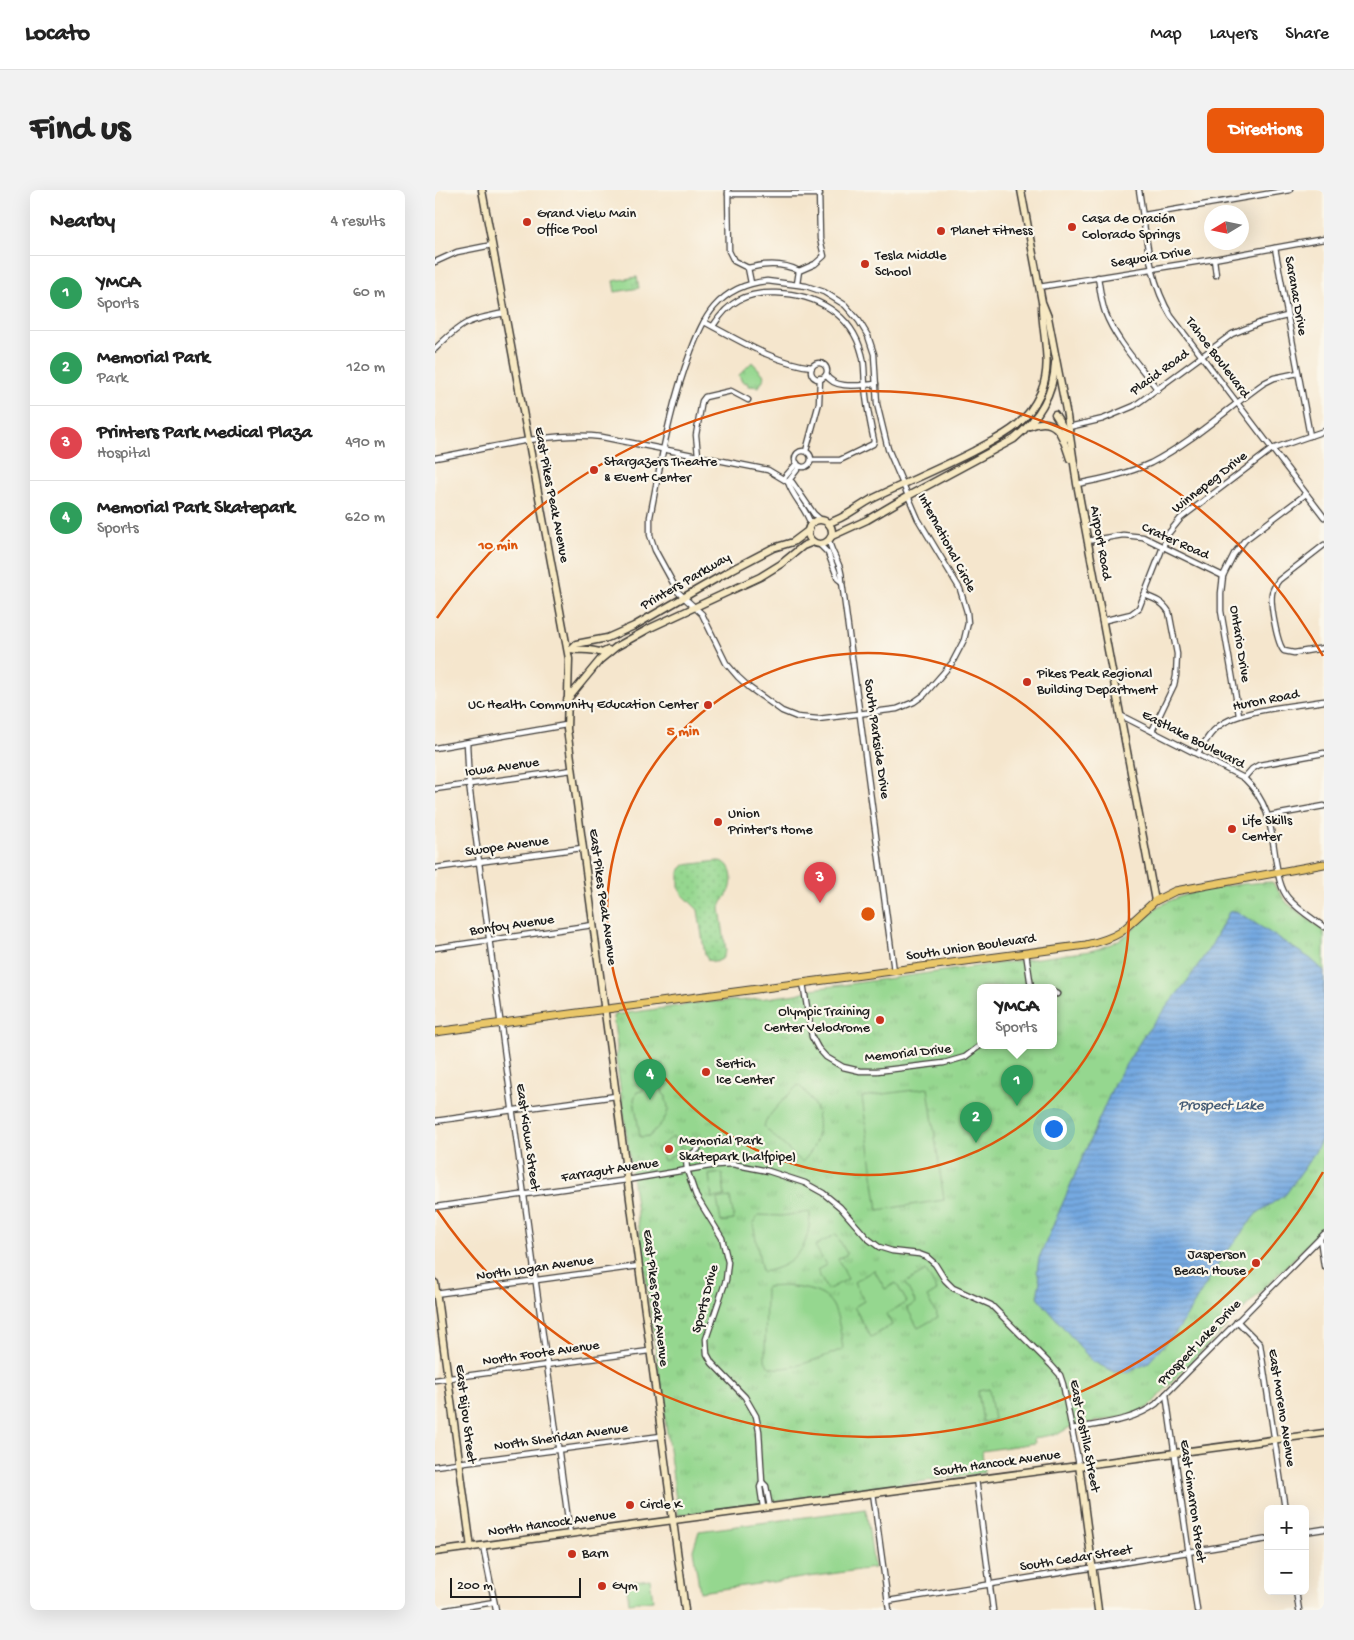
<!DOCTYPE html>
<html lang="en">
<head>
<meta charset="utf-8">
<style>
	body { margin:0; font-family:"Gochi Hand",sans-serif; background:#f2f2f2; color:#222 }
	.controls { position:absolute; right:15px; bottom:15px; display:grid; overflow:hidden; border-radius:8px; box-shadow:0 5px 20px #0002 }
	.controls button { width:45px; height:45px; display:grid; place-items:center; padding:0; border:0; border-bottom:1px solid #e0e0e0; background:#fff; color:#222; font:25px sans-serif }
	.compass { position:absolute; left:769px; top:15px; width:45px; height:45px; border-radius:50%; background:#fff; box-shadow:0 5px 20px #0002; rotate:260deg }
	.scale { position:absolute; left:15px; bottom:12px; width:131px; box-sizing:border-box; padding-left:5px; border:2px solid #1c1c1c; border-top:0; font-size:14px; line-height:18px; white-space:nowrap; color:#1c1c1c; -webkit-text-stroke:4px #fbf7ec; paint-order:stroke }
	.you { position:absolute; left:618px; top:938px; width:18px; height:18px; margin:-12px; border:4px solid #fff; border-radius:50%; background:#1a73e8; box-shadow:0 0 0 8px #1a73e833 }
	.badge { display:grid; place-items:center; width:32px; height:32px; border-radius:50%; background:#ea580c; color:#fff; font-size:16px; font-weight:700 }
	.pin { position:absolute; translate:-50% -41px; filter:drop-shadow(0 1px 2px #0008) }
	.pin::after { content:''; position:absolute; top:26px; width:18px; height:15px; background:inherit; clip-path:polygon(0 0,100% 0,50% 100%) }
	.popup { position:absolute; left:542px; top:794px; width:80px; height:65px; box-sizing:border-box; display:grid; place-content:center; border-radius:8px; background:#fff; filter:drop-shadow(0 1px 4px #0005); font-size:16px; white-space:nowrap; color:#767676 }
	.popup b { font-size:19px; color:#222 }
	.popup::after { content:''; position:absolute; left:50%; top:100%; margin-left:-10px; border:10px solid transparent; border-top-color:#fff }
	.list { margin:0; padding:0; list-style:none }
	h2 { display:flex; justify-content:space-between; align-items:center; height:65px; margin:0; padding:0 20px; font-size:21px }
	h2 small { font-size:16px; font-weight:400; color:#767676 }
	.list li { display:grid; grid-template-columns:32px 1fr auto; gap:15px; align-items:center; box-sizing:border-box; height:75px; padding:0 20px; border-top:1px solid #e0e0e0 }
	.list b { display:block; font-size:19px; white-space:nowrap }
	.list p { margin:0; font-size:16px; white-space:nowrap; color:#767676 }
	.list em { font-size:16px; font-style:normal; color:#767676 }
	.map { position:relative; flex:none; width:889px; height:1420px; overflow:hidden; border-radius:8px }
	header { display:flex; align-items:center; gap:30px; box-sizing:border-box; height:70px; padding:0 25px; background:#fff; border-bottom:1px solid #e0e0e0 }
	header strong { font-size:24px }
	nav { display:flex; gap:28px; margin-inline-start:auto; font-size:18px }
	.intro { display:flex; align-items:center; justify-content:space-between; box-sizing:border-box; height:120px; padding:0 30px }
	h1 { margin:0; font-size:35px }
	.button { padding:12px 22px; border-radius:8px; background:#ea580c; color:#fff; font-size:18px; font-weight:700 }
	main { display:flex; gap:30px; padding:0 30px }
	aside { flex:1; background:#fff; border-radius:8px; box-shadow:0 5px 20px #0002 }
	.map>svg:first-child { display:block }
</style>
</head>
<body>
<header>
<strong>Locato</strong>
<nav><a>Map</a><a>Layers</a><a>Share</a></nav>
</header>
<div class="intro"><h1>Find us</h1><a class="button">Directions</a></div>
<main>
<aside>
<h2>Nearby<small>4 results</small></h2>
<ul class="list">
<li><span class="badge" style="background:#2e9e5b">1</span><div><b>YMCA</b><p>Sports</p></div><em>60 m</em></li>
<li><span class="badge" style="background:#2e9e5b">2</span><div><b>Memorial Park</b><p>Park</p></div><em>120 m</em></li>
<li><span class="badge" style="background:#e0444e">3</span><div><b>Printers Park Medical Plaza</b><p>Hospital</p></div><em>490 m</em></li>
<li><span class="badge" style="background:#2e9e5b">4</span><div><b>Memorial Park Skatepark</b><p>Sports</p></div><em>620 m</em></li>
</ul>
</aside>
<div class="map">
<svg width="889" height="1420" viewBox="0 0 889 1420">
	<defs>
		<pattern id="grass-dots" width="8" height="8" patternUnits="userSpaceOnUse" patternTransform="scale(1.25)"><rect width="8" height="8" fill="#95d78f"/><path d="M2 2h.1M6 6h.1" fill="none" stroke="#80b87b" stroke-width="1.8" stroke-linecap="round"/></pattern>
		<pattern id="park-tufts" width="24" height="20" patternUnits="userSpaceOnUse" patternTransform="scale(1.25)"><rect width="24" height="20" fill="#95d78f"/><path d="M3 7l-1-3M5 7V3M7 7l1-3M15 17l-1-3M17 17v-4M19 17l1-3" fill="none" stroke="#80b87b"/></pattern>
		<pattern id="water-rules" width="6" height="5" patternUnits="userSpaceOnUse" patternTransform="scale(1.25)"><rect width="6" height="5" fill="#75a9e1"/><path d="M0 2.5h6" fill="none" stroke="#5f89b6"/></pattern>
	</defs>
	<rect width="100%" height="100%" fill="#fbf7ec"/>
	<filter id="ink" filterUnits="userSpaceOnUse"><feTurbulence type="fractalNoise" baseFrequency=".02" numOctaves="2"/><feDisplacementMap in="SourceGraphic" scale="10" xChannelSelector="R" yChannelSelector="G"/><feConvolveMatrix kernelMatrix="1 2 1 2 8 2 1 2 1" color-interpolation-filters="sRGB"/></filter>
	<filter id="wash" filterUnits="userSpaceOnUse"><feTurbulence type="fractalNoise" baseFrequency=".0096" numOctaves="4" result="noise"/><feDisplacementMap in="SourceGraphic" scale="20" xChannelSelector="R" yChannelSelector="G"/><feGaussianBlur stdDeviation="1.12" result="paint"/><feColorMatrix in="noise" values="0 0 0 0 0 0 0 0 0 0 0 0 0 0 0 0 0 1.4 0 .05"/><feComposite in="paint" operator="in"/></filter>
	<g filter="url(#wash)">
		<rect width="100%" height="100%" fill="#f5e6cd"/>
		<path fill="url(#grass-dots)" stroke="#587a56" d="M 283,671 C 297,671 299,689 295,700 C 292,707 286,711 285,718 L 291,761 L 287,769 L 281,772 L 273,770 L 270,765 L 263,720 L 247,704 L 244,697 L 244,684 L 246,679 L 250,675 Z"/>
		<g fill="url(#park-tufts)" stroke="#587a56" fill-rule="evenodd">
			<path d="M 202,87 L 204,98 L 180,102 L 178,91 Z"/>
			<path d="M 317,172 L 330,186 L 324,197 L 313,196 L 313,193 L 307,192 L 304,185 Z"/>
			<path d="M 837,692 L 852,713 L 889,741 L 889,1038 L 743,1185 L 714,1217 L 698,1225 L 637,1236 L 623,1244 L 599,1248 L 600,1253 L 547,1261 L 549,1283 L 243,1325 L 181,868 L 182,856 L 178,827 L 179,825 L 271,812 L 316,810 L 362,804 L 377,799 L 655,761 C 667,758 680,753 690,746 C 703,737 712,724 725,716 C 752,699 806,693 837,692 ZM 546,797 L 618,797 L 618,855 L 546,855 Z"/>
		</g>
		<g fill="#95d78f" stroke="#587a56">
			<path d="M 213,872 L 228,874 L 230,887 L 227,898 L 228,904 L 231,906 C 230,910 233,913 233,918 C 233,929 221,938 215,946 L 205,947 L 199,909 L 202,902 L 207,901 L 209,898 L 208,876 Z"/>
			<path d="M 363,895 C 388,914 391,950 367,972 L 329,937 C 331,925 354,905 363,895 Z"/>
			<path d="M 493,898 L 509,1010 L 443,1020 L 427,907 Z"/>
			<path d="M 238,947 L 246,959 L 230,971 L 221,959 Z"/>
			<path d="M 287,983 L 290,1006 L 277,1008 L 274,985 Z"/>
			<path d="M 295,1007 L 299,1030 L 286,1032 L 282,1009 Z"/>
			<path d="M 375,1022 C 375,1056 362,1076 327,1082 L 318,1033 L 323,1025 L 346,1026 Z"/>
			<path d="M 401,1044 L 412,1064 L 403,1069 L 413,1089 L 392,1100 L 382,1080 L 391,1075 L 380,1056 Z"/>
			<path d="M 439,1080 L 450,1099 L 461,1093 L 472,1112 L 451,1124 L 457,1135 L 436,1147 L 419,1117 L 429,1111 L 419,1092 Z"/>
			<path d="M 491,1081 L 502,1101 L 492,1107 L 503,1127 L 483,1138 L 472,1118 L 481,1113 L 470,1093 Z"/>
			<path d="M 349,1096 C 400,1101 401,1111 408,1159 C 392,1165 348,1185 333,1176 L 330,1170 L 331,1097 Z"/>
			<path d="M 554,1199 L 559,1230 L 548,1232 L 543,1201 Z"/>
			<path d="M 431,1319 L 439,1378 L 265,1402 L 258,1360 L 264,1341 Z"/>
			<path d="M 215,1389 L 218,1410 L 194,1413 L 191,1392 Z"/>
		</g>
		<path fill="url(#water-rules)" stroke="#48627e" d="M 801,721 L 876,769 L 889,781 L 889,945 L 880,962 L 851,1004 L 821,1024 L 785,1071 L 745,1137 L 713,1173 L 694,1182 L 679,1182 L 657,1171 L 604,1109 L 603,1101 L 605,1092 L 602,1081 L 604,1068 L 680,892 L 710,844 L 753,790 L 776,756 L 794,722 Z"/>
	</g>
	<g filter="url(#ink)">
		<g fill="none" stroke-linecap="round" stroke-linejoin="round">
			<defs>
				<g id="street">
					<path d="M 293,0 L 294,61 L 299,71 L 313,78 L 316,93"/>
					<path d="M 704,0 C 711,42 713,89 736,126 L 889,327"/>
					<path d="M 293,4 L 385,4"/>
					<path d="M 709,25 L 855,0"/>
					<path d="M 840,58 L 875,246"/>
					<path d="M 779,69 L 781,85"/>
					<path d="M 0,72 L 22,62 L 57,55"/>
					<path d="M 313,78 C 329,74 349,73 364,81"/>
					<path d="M 663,87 C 665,99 666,111 670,122 C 681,151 705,176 723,200"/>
					<path d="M 332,91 L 371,96 L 389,102 L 410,115 L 424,131 L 433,146 L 439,164 L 442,214 L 453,259 L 483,329 L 525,399 L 532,422 L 533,433 L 529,450 L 517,473 L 489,505 L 479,512 L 462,519 L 383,529 L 362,527 L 347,521 L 315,498 L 303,487 L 291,473 L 267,424 L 243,402 L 220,360 L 215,345 L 215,327 C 226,271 235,215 256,161 C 262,146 268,130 279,117 C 293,101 311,93 332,91 Z"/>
					<path d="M 362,94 L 364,81 L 380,74 L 389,66 L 385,49 L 384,0"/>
					<path d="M 604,97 L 779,69 L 889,49"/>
					<path d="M 269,132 C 302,149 339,173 377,177"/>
					<path d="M 278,136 C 294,111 311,102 341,103 C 381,104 417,124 427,164 C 430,174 429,184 430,195 C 431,214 435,232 439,251 L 438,254 L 405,270 L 376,270"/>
					<path d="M 0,159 C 27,132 32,130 70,123"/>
					<circle cx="384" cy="181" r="8"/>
					<path d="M 391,185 C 400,200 425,195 441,194"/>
					<path d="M 634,237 L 668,229 L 699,216 L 797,144 L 827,132 L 852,126"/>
					<path d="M 371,261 L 384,213 L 385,188"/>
					<circle cx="368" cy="269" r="8"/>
					<path d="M 263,265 L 261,245 L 267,211 L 270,207 L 296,201 L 313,210"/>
					<path d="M 0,268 C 52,259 114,241 167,247 L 333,280 L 353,292 L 357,292 L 379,324 L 386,330"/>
					<path d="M 349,288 L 362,273"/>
					<path d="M 353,292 C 358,308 372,319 376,335"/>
					<path d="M 353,292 L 365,276"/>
					<path d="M 642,294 C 667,289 692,284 716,273 C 757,252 792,219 829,193 L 839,188 L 863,183"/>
					<path d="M 394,351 C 398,368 407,373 407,392 L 459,781"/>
					<path d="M 652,351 L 688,345 L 708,347 L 788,386"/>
					<path d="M 384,354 L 393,363 L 403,389 L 407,392"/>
					<path d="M 889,355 L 844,390 C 841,394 838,398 837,403 C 835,414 842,454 849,461 L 859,463 L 889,458"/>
					<path d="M 709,405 C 720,409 728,412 734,422 L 742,464 L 741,486 L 739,495 L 717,541"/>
					<path d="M 667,431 L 696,424 L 704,418 L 733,344 L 746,328 L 837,259 L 889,241"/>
					<path d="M 685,525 L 809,588 C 835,613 836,638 841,672 C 843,684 845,698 853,708 C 863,720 877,728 889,737"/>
					<path d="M 804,525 L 786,421 L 786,403 L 788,386 L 799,364 L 810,350 L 871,304"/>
					<path d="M 32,553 L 34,594 L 49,711 L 135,1344"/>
					<path d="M 0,558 L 131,535"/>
					<path d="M 763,564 C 769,554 774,543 784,536 C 806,519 860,516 889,511"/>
					<path d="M 809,588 L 817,579 L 824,575 L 889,563"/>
					<path d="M 0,599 L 137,580"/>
					<path d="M 834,626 L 889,616"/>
					<path d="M 0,678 L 147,658"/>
					<path d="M 0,758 L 158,735"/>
					<path d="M 591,763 L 596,797"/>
					<path d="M 368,793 L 377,847 L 383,858 L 391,867 L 408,877 L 425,881 L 442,881 L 509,873 L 530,867 L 546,855"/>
					<path d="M 618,802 L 622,804"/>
					<path d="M 0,931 L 181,906"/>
					<path d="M 263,959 L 251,969 L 252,980 L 261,1006 L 287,1048 L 293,1072 L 291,1090 L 271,1149 L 272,1164 L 277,1173 L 310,1207 L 321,1226 L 324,1241 L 327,1292"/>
					<path d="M 0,1017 L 192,990 L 281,975 L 297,974 L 333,981 L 370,993 L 388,1003 L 405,1017 L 432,1048 L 444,1057 L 457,1061 L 484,1064 L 492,1067 L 500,1074 L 510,1090 L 518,1098 L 556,1115 L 616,1175 L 625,1185 L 628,1194 L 644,1275"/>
					<path d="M 885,1048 L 889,1076"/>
					<path d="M 0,1104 L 204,1076"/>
					<path d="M 802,1131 L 825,1154 L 850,1319"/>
					<path d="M 0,1190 L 214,1161"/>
					<path d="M 731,1204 L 762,1420"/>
					<path d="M 637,1239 C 666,1233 697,1232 721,1214 L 889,1044"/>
					<path d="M 0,1276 L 226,1246"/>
					<path d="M 541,1289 L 558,1420"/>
					<path d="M 438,1303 L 454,1420"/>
					<path d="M 328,1317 L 325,1297 L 327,1292 L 331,1296 L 335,1317"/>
					<path d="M 870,1342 L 889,1339"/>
					<path d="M 48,1356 L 61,1420"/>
					<path d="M 861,1401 L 864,1420"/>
					<path d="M 453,1411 L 833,1349"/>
					<path d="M 11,1420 L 59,1412"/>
				</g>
				<g id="secondary">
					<path d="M 47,0 L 134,469 L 132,539 L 250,1420"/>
					<path d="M 586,0 L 607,112 L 613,127 L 632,226 L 642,294 L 720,711"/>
					<path d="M 620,224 L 628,237 L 631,248"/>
					<path d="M 595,236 C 623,224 628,248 635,269"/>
					<circle cx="385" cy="342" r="12"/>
					<path d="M 393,333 C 410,329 423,316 439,308 C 472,292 506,278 539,261 C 553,253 569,246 581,236 C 592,227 600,215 606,202 C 618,173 607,145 607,116"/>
					<path d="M 397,346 L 432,330 L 473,306 L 579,249 C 602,230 619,204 620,173"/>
					<path d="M 137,458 L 141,454 L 172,448 L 199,436 L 298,379 L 338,358 L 358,352 L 374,340"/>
					<path d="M 135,459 C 146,461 155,458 167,463 L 173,460"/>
					<path d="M 132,510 L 165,470 L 181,457 L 215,438 L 325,387 L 346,374 L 368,356 L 378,352"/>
					<path d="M 0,1093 L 36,1358"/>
					<path d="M 644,1275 L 663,1420"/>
					<path d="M 0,1362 L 889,1243"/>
				</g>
				<path id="primary" d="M 0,842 L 651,755 C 664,752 675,749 686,742 L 720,711 L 740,701 L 889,674"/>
			</defs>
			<use href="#street" stroke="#3d3a37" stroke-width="7"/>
			<use href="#secondary" stroke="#3d3a37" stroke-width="9"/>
			<use href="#primary" stroke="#3d3a37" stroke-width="9"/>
			<use href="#street" stroke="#fff" stroke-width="4.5"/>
			<use href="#secondary" stroke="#f7e9c3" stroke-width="6"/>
			<use href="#primary" stroke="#eac769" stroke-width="7"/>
		</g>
	</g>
	<g fill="none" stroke="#de560d" stroke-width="2.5">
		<circle cx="433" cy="724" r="261"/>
		<path d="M888 982A523 523 0 0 1 2 1020M2 428A523 523 0 0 1 888 466"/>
	</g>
	<g fill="#c8321e" stroke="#fbf7ec" stroke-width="2">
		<circle cx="92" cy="32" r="5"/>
		<circle cx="637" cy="37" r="5"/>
		<circle cx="506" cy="41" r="5"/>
		<circle cx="430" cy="74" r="5"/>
		<circle cx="159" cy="280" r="5"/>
		<circle cx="592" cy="492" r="5"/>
		<circle cx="273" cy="515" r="5"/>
		<circle cx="283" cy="632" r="5"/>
		<circle cx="797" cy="639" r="5"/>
		<circle cx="445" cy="830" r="5"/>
		<circle cx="271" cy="882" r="5"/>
		<circle cx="234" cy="959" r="5"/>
		<circle cx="821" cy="1073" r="5"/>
		<circle cx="195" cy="1315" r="5"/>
		<circle cx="137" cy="1364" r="5"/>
		<circle cx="167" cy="1396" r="5"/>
	</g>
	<g text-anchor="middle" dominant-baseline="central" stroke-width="4.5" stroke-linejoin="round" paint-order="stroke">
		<g font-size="14" fill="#1c1c1c" stroke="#fbf7ec" text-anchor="start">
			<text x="102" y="24">Grand View Main<tspan x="102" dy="16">Office Pool</tspan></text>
			<text x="647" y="29">Casa de Oración<tspan x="647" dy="16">Colorado Springs</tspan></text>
			<text x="516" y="41">Planet Fitness</text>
			<text x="440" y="66">Tesla Middle<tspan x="440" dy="16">School</tspan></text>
			<text x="169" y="272">Stargazers Theatre<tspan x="169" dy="16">&amp; Event Center</tspan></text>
			<text x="602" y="484">Pikes Peak Regional<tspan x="602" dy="16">Building Department</tspan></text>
			<text x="263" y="515" text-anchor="end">UC Health Community Education Center</text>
			<text x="293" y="624">Union<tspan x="293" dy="16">Printer's Home</tspan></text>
			<text x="807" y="631">Life Skills<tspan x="807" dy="16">Center</tspan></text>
			<text x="435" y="822" text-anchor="end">Olympic Training<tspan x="435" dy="16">Center Velodrome</tspan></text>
			<text x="281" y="874">Sertich<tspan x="281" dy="16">Ice Center</tspan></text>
			<text x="244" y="951">Memorial Park<tspan x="244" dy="16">Skatepark (halfpipe)</tspan></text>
			<text x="811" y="1065" text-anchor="end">Jasperson<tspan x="811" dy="16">Beach House</tspan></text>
			<text x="205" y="1315">Circle K</text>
			<text x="147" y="1364">Barn</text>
			<text x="177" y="1396">Gym</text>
		</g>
		<g font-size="14" fill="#1c1c1c" stroke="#fbf7ec">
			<text transform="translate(716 68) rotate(-9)">Sequoia Drive</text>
			<text transform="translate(860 106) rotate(80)">Saranac Drive</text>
			<text transform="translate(782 168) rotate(53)">Tahoe Boulevard</text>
			<text transform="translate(725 183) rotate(-36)">Placid Road</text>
			<text transform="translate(775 293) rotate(-38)">Winnepeg Drive</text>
			<text transform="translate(116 305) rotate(79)">East Pikes Peak Avenue</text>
			<text transform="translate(740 352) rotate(24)">Crater Road</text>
			<text transform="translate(511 353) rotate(62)">International Circle</text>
			<text transform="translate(665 353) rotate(80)">Airport Road</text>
			<text transform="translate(251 392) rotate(-30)">Printers Parkway</text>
			<text transform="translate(804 454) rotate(81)">Ontario Drive</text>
			<text transform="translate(831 511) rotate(-11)">Huron Road</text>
			<text transform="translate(441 549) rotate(82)">South Parkside Drive</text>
			<text transform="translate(758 550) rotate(27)">Eastlake Boulevard</text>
			<text transform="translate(67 578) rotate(-8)">Iowa Avenue</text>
			<text transform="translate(72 657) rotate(-8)">Swope Avenue</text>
			<text transform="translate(167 707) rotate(82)">East Pikes Peak Avenue</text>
			<text transform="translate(77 736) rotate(-8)">Bonfoy Avenue</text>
			<text transform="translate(536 758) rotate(-8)">South Union Boulevard</text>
			<text transform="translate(473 864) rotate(-6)">Memorial Drive</text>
			<text transform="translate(92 947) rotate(82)">East Kiowa Street</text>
			<text transform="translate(175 981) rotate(-9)">Farragut Avenue</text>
			<text transform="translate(100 1079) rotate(-8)">North Logan Avenue</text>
			<text transform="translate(220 1108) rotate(83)">East Pikes Peak Avenue</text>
			<text transform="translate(271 1109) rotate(-75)">Sports Drive</text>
			<text transform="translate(765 1153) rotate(-46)">Prospect Lake Drive</text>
			<text transform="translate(106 1164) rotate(-8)">North Foote Avenue</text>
			<text transform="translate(846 1218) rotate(81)">East Moreno Avenue</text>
			<text transform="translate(30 1224) rotate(83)">East Bijou Street</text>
			<text transform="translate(649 1246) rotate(79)">East Costilla Street</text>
			<text transform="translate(126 1248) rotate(-8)">North Sheridan Avenue</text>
			<text transform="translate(562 1274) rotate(-8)">South Hancock Avenue</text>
			<text transform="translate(757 1311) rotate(82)">East Cimarron Street</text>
			<text transform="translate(117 1334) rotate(-8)">North Hancock Avenue</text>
			<text transform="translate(641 1369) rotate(-9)">South Cedar Street</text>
		</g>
		<g font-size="15" font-style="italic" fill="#445b75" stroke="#fbf7ec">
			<text x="786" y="916">Prospect Lake</text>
		</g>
	</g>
	<circle cx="433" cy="724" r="8" fill="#de560d" stroke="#fbf7ec" stroke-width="2.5"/>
	<g font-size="15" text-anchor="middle" font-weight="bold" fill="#de560d" stroke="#fbf7ec" stroke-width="4.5" stroke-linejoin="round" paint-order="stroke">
		<text x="63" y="359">10 min</text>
		<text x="248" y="545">5 min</text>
	</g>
</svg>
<div class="controls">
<button>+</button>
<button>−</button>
</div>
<svg class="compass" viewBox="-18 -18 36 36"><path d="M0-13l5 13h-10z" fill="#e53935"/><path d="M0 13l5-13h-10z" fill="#767676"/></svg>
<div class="scale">200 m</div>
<div class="you"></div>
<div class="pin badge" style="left:582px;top:916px;background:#2e9e5b">1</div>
<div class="popup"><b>YMCA</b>Sports</div>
<div class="pin badge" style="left:541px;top:953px;background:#2e9e5b">2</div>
<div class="pin badge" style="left:385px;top:713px;background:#e0444e">3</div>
<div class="pin badge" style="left:215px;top:910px;background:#2e9e5b">4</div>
</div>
</main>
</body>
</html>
